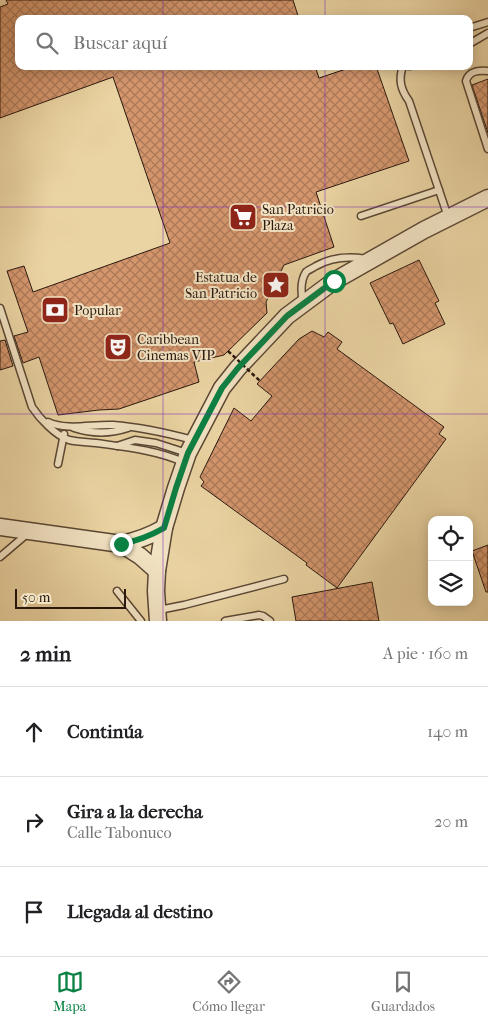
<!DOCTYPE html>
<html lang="es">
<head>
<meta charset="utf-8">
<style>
	body { margin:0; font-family:"IM FELL French Canon",serif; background:#f2f2f2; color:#202124 }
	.controls { position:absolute; right:15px; bottom:15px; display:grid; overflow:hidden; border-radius:10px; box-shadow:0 2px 12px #0003 }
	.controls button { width:45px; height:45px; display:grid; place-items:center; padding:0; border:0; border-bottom:1px solid #e0e0e0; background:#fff; color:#202124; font:25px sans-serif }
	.scale { position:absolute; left:15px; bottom:12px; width:111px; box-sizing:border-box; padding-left:5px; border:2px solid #2a180f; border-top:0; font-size:14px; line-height:18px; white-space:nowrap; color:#2a180f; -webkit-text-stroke:4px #f2e3c3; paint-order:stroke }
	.stop { position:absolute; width:15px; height:15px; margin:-11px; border:4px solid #0b8043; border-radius:50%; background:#fff }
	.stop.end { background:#0b8043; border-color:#fff; box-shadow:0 1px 5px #0008 }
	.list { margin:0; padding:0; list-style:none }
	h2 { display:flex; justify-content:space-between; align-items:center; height:65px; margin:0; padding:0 20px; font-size:21px }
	h2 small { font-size:16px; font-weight:400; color:#757577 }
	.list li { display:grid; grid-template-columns:32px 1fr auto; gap:15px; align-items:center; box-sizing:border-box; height:90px; padding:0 20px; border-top:1px solid #e0e0e0 }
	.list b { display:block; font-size:19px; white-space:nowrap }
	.list p { margin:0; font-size:16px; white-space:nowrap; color:#757577 }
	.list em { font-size:16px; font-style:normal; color:#757577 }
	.icon { flex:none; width:28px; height:28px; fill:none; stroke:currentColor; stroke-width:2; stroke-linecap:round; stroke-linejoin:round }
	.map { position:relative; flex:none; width:488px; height:621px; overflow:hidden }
	.search { position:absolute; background:#fff; box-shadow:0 2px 12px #0003; left:15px; right:15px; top:15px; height:55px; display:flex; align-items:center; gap:12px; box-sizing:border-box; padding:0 18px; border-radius:10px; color:#757577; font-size:19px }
	.sheet { height:335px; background:#fff }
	nav { display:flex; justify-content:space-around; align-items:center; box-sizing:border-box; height:70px; border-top:1px solid #e0e0e0; background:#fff; font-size:14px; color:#757577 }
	nav a { display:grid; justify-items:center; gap:2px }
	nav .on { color:#0b8043 }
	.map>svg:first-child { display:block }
</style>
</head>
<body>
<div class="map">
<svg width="488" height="621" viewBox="0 0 488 621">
	<defs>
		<pattern id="building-cross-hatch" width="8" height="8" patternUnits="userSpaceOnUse" patternTransform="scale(1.25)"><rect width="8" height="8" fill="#d4966d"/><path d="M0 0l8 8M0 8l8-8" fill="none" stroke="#ac7958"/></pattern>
	</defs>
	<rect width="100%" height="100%" fill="#ebd4a3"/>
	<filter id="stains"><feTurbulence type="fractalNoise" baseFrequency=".004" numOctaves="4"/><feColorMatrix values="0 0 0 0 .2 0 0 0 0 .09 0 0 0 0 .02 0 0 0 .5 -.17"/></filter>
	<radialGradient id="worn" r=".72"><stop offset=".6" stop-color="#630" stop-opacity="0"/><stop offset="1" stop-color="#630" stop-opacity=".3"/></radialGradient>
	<g fill="url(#building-cross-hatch)" stroke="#2a180f">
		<path d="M 6,0 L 293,0 L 299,19 L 19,19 L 19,66 L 315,66 L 319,78 L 355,66 L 376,66 L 409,161 L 316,192 L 334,247 L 284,265 L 266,302 L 267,313 L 224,355 L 194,362 L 199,382 L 119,409 L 99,410 L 58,415 L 39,357 L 23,363 L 14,336 L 28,332 L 7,271 L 24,266 L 33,292 L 170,243 L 113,77 L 0,118 L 0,7 L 8,4 Z"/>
		<path d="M 488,79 L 488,133 L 472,85 Z"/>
		<path d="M 419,260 L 439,301 L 435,303 L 445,324 L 403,344 L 393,323 L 390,324 L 370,283 Z"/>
		<path d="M 312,331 L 324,337 L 328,332 L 342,342 L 337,349 L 444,427 L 439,434 L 446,439 L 337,588 L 306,565 L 307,563 L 201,486 L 204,482 L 200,477 L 234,408 L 251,421 L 272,396 L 257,384 L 299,339 Z"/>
		<path d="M 5,340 L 13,366 L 0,370 L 0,341 Z"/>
		<path d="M 488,545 L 488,592 L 486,592 L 472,551 Z"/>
		<path d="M 372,582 L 379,621 L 296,621 L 292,597 Z"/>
	</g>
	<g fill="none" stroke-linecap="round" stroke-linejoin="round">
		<defs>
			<g id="service">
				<path d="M 469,28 L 488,22"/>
				<path d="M 469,44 L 488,33"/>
				<path d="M 403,66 C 398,80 401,90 409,101 L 448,217"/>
				<path d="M 409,66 L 410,66"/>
				<path d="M 488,71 C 478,70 469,71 466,81 L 488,149"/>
				<path d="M 361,216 L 439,190"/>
				<path d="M 303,303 C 301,293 300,281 306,272 C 308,270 313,268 316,266 C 332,257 348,256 366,259"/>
				<path d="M 0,308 L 32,407 C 40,419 55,435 69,440 C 78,442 87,442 96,443 C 125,447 156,450 183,462"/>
				<path d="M 48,422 C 68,431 91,424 113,425 C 140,427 167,433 193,440"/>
				<path d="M 74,428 C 92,434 110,434 128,428"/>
				<path d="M 117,446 L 135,440 L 156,443 L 187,453"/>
				<path d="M 58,464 L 64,434"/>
				<path d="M 0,557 L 27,534"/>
				<path d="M 117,591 L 141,621"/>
				<path d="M 159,610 L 184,605 L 284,579"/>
				<path d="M 225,621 L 259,615 L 263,616 L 270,621"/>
			</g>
			<g id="tertiary">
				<path d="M 0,527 L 121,544 L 140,556 L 157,571"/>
				<path d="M 121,544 C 137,541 150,536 164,528"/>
				<path d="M 158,621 L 156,591 L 157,571 L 164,528 L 176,488 L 188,453 L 222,388 L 238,368 L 287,316 L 334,281 L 424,230 L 488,198"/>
			</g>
		</defs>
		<use href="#service" stroke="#5a4734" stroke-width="9"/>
		<use href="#tertiary" stroke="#5a4734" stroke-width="19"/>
		<use href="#service" stroke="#f2e3c3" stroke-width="6"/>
		<use href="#tertiary" stroke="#f2e3c3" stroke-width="16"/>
		<path stroke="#2a180f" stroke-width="2.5" stroke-dasharray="4 2.5" stroke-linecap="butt" d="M 228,351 L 260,381"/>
	</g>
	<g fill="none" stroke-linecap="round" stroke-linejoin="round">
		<path stroke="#0b8043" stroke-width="6" d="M 121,544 C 137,541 150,536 164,528 L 176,488 L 188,453 L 222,388 L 238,368 L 287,316 L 334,281"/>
	</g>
	<path fill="none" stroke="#7b2cbf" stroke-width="1" stroke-opacity="0.55" d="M 163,0 L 163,19M 325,0 L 325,19M 163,66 L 163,621M 325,66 L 325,621M 0,207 L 488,207M 0,414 L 488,414"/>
	<defs>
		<symbol id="supermarket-square" viewBox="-11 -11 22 22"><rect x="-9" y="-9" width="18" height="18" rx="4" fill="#8f2418" stroke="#f2e3c3"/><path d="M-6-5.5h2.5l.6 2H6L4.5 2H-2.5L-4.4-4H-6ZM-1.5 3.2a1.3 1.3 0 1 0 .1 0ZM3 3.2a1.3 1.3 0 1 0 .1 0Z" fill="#fff"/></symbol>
		<symbol id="sight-square" viewBox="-11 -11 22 22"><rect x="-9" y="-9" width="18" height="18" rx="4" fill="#8f2418" stroke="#f2e3c3"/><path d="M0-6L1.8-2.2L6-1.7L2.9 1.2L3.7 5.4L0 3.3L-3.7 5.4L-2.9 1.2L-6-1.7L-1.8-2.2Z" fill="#fff"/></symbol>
		<symbol id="bank-square" viewBox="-11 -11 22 22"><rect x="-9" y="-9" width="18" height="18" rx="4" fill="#8f2418" stroke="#f2e3c3"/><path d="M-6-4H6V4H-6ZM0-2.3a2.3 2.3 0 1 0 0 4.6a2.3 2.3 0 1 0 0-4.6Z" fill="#fff"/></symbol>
		<symbol id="theatre-square" viewBox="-11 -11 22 22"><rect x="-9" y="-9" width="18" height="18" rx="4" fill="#8f2418" stroke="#f2e3c3"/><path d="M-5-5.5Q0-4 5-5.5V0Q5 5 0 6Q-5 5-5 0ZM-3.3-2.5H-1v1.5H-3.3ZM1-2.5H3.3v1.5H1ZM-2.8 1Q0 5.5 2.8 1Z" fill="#fff"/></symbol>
	</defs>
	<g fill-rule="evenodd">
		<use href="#supermarket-square" x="227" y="201" width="32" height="32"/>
		<use href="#sight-square" x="260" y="269" width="32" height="32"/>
		<use href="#bank-square" x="39" y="294" width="32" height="32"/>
		<use href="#theatre-square" x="102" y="331" width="32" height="32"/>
	</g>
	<g text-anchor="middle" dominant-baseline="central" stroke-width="4" stroke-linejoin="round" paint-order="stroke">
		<g font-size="14" fill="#2a180f" stroke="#f2e3c3" text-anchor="start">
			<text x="262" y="209">San Patricio<tspan x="262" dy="16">Plaza</tspan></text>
			<text x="257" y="277" text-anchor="end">Estatua de<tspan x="257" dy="16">San Patricio</tspan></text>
			<text x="74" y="310">Popular</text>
			<text x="137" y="339">Caribbean<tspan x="137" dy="16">Cinemas VIP</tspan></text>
		</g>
	</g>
	<rect width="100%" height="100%" filter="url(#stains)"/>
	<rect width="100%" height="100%" fill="url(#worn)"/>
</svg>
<div class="controls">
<button><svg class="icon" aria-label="locate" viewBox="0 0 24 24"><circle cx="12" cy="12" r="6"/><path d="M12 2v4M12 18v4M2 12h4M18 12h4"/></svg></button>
<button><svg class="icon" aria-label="layers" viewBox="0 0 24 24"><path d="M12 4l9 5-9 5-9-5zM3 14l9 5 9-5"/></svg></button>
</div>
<div class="scale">50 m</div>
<div class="stop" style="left:334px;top:281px"></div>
<div class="stop end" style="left:121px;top:544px"></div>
<div class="search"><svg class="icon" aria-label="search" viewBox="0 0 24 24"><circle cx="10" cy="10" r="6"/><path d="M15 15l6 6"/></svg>Buscar aquí</div>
</div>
<section class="sheet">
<h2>2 min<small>A pie · 160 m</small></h2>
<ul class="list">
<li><svg class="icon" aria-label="ahead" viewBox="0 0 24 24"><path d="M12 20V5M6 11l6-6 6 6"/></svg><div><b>Continúa</b></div><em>140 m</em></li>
<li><svg class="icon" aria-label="right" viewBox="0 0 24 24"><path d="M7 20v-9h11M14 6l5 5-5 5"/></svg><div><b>Gira a la derecha</b><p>Calle Tabonuco</p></div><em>20 m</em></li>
<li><svg class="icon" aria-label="arrive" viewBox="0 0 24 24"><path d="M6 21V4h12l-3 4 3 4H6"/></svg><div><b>Llegada al destino</b></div></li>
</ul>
</section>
<nav>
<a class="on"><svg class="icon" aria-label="map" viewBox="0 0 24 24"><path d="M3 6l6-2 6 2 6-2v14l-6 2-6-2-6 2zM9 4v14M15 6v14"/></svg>Mapa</a>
<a><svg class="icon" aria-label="directions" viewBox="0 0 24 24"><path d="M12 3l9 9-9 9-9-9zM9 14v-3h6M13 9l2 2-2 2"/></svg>Cómo llegar</a>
<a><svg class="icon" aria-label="saved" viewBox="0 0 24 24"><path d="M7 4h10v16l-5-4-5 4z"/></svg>Guardados</a>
</nav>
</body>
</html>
